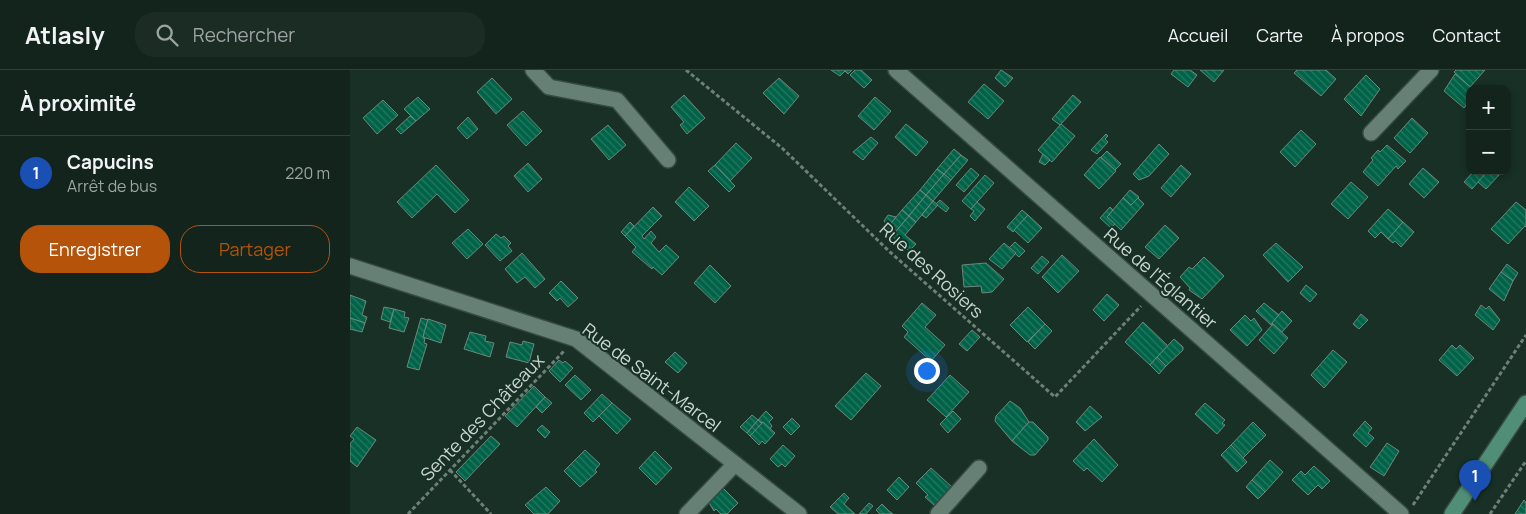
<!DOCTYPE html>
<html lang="fr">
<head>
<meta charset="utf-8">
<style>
	body { margin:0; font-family:Manrope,sans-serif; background:#1b2c25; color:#f1f3f6 }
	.controls { position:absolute; right:15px; top:15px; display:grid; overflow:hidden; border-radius:10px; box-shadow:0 2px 8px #0003 }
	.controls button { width:45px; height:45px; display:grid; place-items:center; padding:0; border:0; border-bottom:1px solid #31413b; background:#12241c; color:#f1f3f6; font:25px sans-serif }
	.you { position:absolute; left:576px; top:300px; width:18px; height:18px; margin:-12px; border:4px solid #fff; border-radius:50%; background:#1a73e8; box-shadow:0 0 0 8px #1a73e833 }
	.badge { display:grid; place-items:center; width:32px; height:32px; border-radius:50%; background:#b45309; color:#fff; font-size:16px; font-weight:700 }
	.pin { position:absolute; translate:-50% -41px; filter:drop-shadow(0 1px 2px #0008) }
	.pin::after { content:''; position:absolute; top:26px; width:18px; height:15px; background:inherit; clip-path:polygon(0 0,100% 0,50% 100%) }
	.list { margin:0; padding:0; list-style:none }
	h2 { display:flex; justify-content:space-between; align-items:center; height:65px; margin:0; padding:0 20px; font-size:21px }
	h2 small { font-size:16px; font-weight:400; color:#9ca4a3 }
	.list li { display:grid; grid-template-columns:32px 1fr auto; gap:15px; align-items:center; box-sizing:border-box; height:75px; padding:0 20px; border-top:1px solid #31413b }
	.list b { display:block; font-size:19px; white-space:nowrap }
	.list p { margin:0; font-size:16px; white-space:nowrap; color:#9ca4a3 }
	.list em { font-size:16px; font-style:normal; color:#9ca4a3 }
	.actions { display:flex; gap:10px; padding:15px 20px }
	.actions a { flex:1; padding:11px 0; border:1px solid #b45309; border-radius:20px; text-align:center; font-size:18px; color:#b45309 }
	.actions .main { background:#b45309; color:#fff }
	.icon { flex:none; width:28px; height:28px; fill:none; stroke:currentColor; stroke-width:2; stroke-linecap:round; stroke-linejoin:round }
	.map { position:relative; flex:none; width:1176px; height:444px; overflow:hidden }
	header { display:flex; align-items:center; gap:30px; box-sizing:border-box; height:70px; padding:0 25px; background:#12241c; border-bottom:1px solid #31413b }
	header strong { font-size:24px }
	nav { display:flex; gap:28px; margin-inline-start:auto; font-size:18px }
	.search { width:350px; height:45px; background:#1b2c25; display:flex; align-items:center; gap:12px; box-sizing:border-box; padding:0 18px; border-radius:20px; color:#9ca4a3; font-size:19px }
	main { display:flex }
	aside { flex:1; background:#12241c }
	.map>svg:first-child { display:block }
</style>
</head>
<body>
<header>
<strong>Atlasly</strong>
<div class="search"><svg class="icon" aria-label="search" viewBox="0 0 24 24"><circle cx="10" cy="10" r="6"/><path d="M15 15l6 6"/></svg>Rechercher</div>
<nav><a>Accueil</a><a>Carte</a><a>À propos</a><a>Contact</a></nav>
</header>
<main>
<aside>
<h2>À proximité<small></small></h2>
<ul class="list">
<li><span class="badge" style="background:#1a4fb4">1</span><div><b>Capucins</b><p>Arrêt de bus</p></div><em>220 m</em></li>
</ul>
<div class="actions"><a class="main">Enregistrer</a><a>Partager</a></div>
</aside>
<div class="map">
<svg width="1176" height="444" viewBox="0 0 1176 444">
	<defs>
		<pattern id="building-back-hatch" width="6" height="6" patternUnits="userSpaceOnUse" patternTransform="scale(1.25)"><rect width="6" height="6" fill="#006348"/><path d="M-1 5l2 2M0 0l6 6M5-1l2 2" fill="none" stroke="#247961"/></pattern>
	</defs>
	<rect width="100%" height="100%" fill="#183026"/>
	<g fill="url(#building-back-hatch)" stroke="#6d877c">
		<path d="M 481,0 L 502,0 L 498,4 L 495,1 L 490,6 Z"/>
		<path d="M 505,0 L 511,0 L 522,10 L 514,18 L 500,5 Z"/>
		<path d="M 651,0 L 663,8 L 655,17 L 645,8 Z"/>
		<path d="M 824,0 L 840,0 L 847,5 L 838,17 L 821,4 Z"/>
		<path d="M 850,0 L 874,0 L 864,12 Z"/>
		<path d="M 947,0 L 976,0 L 986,9 L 971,26 L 944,3 Z"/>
		<path d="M 1106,0 L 1135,0 L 1120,17 L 1104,2 Z"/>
		<path d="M 1105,4 L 1123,19 L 1120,19 L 1120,31 L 1114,38 L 1094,21 Z"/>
		<path d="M 1016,5 L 1030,19 L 1011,46 L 994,29 Z"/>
		<path d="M 142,8 L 162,29 L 146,44 L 127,22 Z"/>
		<path d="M 429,8 L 449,26 L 434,44 L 413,23 Z"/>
		<path d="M 634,14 L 654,31 L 638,49 L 618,32 Z"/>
		<path d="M 334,25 L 355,48 L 337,64 L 330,55 L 334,52 L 321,37 Z"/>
		<path d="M 723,25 L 731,32 L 710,55 L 702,49 Z"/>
		<path d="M 68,27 L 80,39 L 66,51 L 54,39 Z"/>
		<path d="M 525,27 L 541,41 L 524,60 L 508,46 Z"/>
		<path d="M 33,30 L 48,45 L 27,64 L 13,48 Z"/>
		<path d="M 173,41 L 192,61 L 176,76 L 157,55 Z"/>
		<path d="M 60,46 L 66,51 L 51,64 L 46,59 Z"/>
		<path d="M 118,47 L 128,59 L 117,69 L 107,58 Z"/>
		<path d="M 1062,48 L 1078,63 L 1060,83 L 1044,68 Z"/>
		<path d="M 556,54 L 578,72 L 566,86 L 545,67 Z"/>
		<path d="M 711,54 L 725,66 L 702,92 L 688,80 Z"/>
		<path d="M 258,55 L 276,75 L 259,90 L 241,69 Z"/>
		<path d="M 951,60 L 966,74 L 945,97 L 930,82 Z"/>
		<path d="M 756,64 L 758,66 L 755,69 L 758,72 L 747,84 L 741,80 Z"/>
		<path d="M 521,67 L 528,73 L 513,90 L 503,82 Z"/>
		<path d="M 386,73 L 402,88 L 380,111 L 365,95 Z"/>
		<path d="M 809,74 L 819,84 L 799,106 L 789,110 L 783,104 Z"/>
		<path d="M 1037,75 L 1056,91 L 1048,99 L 1046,96 L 1028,116 L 1013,102 L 1023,90 L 1021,88 L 1028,80 L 1030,82 Z"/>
		<path d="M 604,79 L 611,85 L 594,104 L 587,99 Z"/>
		<path d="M 757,81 L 771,94 L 765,100 L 751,87 Z"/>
		<path d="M 693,84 L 700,90 L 695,95 L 689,92 Z"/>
		<path d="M 611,85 L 618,90 L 601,110 L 594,104 Z"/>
		<path d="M 750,87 L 766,101 L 749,119 L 734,105 Z"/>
		<path d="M 178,93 L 192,109 L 178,122 L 164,106 Z"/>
		<path d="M 86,95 L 119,130 L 105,143 L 87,124 L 62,148 L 47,132 Z"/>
		<path d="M 365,95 L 385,116 L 379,122 L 358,101 Z"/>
		<path d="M 831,95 L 841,104 L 821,127 L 811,118 Z"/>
		<path d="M 621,98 L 629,105 L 614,122 L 606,115 Z"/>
		<path d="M 1073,98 L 1089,112 L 1074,128 L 1059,114 Z"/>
		<path d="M 587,99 L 594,104 L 576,125 L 570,120 Z"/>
		<path d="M 1124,101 L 1138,101 L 1122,119 L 1114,112 Z"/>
		<path d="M 1138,101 L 1144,101 L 1149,105 L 1136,119 L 1128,112 Z"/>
		<path d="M 594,104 L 601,110 L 583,131 L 576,125 Z"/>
		<path d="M 635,105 L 644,113 L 621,139 L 612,131 Z"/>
		<path d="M 1001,112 L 1018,127 L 998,149 L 981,134 Z"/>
		<path d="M 339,117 L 359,136 L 344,151 L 325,132 Z"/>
		<path d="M 570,120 L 576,125 L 559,146 L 552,140 Z"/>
		<path d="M 780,120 L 789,127 L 781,135 L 773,128 Z"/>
		<path d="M 576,125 L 583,131 L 566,152 L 559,146 Z"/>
		<path d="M 773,128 L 781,135 L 788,128 L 794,134 L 771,160 L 757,147 Z"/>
		<path d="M 590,130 L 599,138 L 596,142 L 586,134 Z"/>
		<path d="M 583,131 L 588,135 L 576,148 L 572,145 Z"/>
		<path d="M 627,132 L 635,139 L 625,151 L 620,146 L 624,141 L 621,139 Z"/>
		<path d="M 1166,132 L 1176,140 L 1176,157 L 1175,156 L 1158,174 L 1141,159 Z"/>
		<path d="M 303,137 L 312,146 L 292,166 L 294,169 L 301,161 L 306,167 L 301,173 L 309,182 L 316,175 L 329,187 L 312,205 L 303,197 L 302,199 L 282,182 L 286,177 L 275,166 Z"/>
		<path d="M 760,137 L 763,140 L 757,147 L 765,154 L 761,158 L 750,148 Z"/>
		<path d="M 1038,139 L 1053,152 L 1038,169 L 1031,162 L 1025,168 L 1018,161 Z"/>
		<path d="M 552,140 L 559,146 L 542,166 L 535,160 Z"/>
		<path d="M 672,140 L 678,145 L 663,162 L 657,157 Z"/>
		<path d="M 538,145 L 546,147 L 538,157 L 534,151 Z"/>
		<path d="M 678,145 L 692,158 L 678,173 L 664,160 Z"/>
		<path d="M 559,146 L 566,152 L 555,165 L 566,174 L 559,181 L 542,166 Z"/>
		<path d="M 280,152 L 284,156 L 275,166 L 271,162 Z"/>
		<path d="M 1053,152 L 1064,162 L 1051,177 L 1045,171 L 1043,173 L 1038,169 Z"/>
		<path d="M 815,155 L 829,168 L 809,189 L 795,177 Z"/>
		<path d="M 118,159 L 133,174 L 117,189 L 102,173 Z"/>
		<path d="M 146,164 L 151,168 L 154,166 L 161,173 L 158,176 L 162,181 L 150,191 L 135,175 Z"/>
		<path d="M 665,172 L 675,181 L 669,187 L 659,178 Z"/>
		<path d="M 654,173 L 666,183 L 652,199 L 639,189 Z"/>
		<path d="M 926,173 L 953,197 L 938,212 L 913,185 Z"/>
		<path d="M 172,183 L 195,209 L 185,218 L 175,207 L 167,213 L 155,199 Z"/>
		<path d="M 712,185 L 729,201 L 708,223 L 692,207 Z"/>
		<path d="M 692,186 L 699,192 L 688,204 L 681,198 Z"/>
		<path d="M 854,187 L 874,206 L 852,229 L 839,220 L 840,218 L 830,207 L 839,197 L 842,199 Z"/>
		<path d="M 636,193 L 654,209 L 642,222 L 632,223 L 631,216 L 614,217 L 612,195 Z"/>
		<path d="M 1157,194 L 1168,203 L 1163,211 L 1151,202 Z"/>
		<path d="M 360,195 L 381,216 L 365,233 L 344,213 Z"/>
		<path d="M 1151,202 L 1163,211 L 1154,231 L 1139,219 Z"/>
		<path d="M 211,211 L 228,228 L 218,237 L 210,228 L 207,231 L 199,223 Z"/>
		<path d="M 956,215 L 967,224 L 960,232 L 950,223 Z"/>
		<path d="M 757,224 L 769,235 L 754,251 L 743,240 Z"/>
		<path d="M 0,225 L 16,231 L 12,245 L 17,247 L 15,253 L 0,248 Z"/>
		<path d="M 572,233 L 586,245 L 575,257 L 595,275 L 581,291 L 554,267 L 558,262 L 552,256 Z"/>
		<path d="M 914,233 L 929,245 L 921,255 L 906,241 Z"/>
		<path d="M 1131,235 L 1136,239 L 1139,236 L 1150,250 L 1143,260 L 1125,245 Z"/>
		<path d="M 34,237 L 44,239 L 40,252 L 31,249 Z"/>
		<path d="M 678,237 L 695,254 L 677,272 L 660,255 Z"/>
		<path d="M 44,239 L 55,242 L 54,247 L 59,248 L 54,262 L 39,258 Z"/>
		<path d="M 932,241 L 942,251 L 932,262 L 922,253 Z"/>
		<path d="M 1011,244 L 1018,250 L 1009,259 L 1003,254 Z"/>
		<path d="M 895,245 L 901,251 L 904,248 L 912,260 L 897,276 L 880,260 Z"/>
		<path d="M 0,248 L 15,253 L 12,262 L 0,259 Z"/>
		<path d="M 71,248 L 78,250 L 73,267 L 75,268 L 74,273 L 77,274 L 69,300 L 57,297 Z"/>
		<path d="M 78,249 L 96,255 L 91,273 L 73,267 Z"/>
		<path d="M 793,252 L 818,276 L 800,295 L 775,272 Z"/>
		<path d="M 695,254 L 702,261 L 685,279 L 678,272 Z"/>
		<path d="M 923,254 L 938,268 L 924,284 L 909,270 Z"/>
		<path d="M 622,260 L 630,267 L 617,281 L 609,274 Z"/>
		<path d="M 120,262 L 136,266 L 135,271 L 144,273 L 140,287 L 114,279 Z"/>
		<path d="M 824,269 L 833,277 L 833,280 L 816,296 L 807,287 Z"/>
		<path d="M 173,271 L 184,274 L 179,293 L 156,287 L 160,272 L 172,275 Z"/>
		<path d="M 1102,275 L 1106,279 L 1110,275 L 1124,288 L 1107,306 L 1089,290 Z"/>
		<path d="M 983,280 L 997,292 L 974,318 L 961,305 Z"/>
		<path d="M 325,282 L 337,293 L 328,303 L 315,292 Z"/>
		<path d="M 807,287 L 816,296 L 809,304 L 800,295 Z"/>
		<path d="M 209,290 L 213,293 L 215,291 L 223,298 L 210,312 L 199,301 Z"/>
		<path d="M 516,303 L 531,316 L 501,350 L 485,336 Z"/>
		<path d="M 225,305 L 241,320 L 231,330 L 215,315 Z"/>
		<path d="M 600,305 L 619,322 L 596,347 L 577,330 Z"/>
		<path d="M 184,316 L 195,327 L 167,357 L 155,346 Z"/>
		<path d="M 252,324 L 262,333 L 243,352 L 234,343 Z"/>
		<path d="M 195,327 L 202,333 L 192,343 L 186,337 Z"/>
		<path d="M 660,331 L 670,338 L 679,352 L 662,371 L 645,351 L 646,346 Z"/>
		<path d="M 262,333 L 281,349 L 267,364 L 249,346 Z"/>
		<path d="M 855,333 L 875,350 L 872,353 L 875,355 L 867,364 L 845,344 Z"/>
		<path d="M 740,336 L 752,347 L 735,361 L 726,352 Z"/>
		<path d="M 416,341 L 423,348 L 419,352 L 422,356 L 420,359 L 408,350 Z"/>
		<path d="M 603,341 L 611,349 L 598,363 L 590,354 Z"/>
		<path d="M 402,345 L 408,350 L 397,363 L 390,357 Z"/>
		<path d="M 442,348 L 450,356 L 441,365 L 433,357 Z"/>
		<path d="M 408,350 L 412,354 L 400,366 L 397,363 Z"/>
		<path d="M 1015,351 L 1022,358 L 1018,363 L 1024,368 L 1016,377 L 1003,365 Z"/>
		<path d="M 413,352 L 425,363 L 415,374 L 412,371 L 409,375 L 400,366 Z"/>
		<path d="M 679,352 L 683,352 L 698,367 L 698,370 L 685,385 L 680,385 L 662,371 Z"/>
		<path d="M 903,352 L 916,365 L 893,388 L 881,375 Z"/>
		<path d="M 192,355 L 200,362 L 195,368 L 187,360 Z"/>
		<path d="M 7,357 L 26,370 L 7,397 L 0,391 L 0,374 L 4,369 L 0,366 Z"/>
		<path d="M 141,366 L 150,374 L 115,411 L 106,402 Z"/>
		<path d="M 744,369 L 768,395 L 752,412 L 737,398 L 734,401 L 723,391 Z"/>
		<path d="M 1037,373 L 1049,381 L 1034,406 L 1020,397 Z"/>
		<path d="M 433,375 L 445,386 L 435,397 L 432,394 L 428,397 L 420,389 Z"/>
		<path d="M 881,375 L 897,392 L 887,402 L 871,385 Z"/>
		<path d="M 235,380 L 250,394 L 245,400 L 247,402 L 230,417 L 214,401 Z"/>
		<path d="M 305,381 L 322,398 L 306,415 L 289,398 Z"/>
		<path d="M 920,390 L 933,402 L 915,422 L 902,410 Z"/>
		<path d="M 964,396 L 980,411 L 972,419 L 968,415 L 958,425 L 942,410 L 951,401 L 955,405 Z"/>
		<path d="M 581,398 L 602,417 L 585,436 L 575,427 L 578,425 L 566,413 Z"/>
		<path d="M 549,407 L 559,417 L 547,430 L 537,420 Z"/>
		<path d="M 902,410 L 915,422 L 908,429 L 896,417 Z"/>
		<path d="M 196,417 L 210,431 L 198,444 L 184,444 L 175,435 Z"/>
		<path d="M 372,417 L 388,433 L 377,444 L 371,444 L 366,439 L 364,441 L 358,431 Z"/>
		<path d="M 494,423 L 499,428 L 494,434 L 505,444 L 488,444 L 480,437 Z"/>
		<path d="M 1174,430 L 1176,432 L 1176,444 L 1165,444 Z"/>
		<path d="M 519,433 L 523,436 L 516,444 L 509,444 Z"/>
		<path d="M 532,434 L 539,441 L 543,444 L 530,444 L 526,440 Z"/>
	</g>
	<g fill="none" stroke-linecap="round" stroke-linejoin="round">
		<defs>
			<g id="minor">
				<path d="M 183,0 L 199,17 L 267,30 L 318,90"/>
				<path d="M 546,0 L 1051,444"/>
				<path d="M 1021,63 L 1081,0"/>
				<path d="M 0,196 L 226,269 L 449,444"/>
				<path d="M 337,444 L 385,394"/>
				<path d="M 588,444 L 629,398"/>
			</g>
			<path id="major" d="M 1102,444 L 1176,333"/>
		</defs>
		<use href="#minor" stroke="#364a41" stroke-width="18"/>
		<use href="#major" stroke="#364a41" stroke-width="18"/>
		<g stroke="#6d8178" stroke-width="3" stroke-dasharray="4 2.5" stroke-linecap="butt">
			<path d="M 336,0 L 432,78 L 540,182 L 705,327 L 791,236"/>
			<path d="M 100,400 L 141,444"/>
			<path d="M 1063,435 L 1176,265"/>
			<path d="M 58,444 L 215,280"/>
			<path d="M 1140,444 L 1176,391"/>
		</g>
		<use href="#minor" stroke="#678075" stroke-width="15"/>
		<use href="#major" stroke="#518e77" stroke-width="15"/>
	</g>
	<g text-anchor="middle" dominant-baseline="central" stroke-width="4" stroke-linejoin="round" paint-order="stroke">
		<g font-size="18" fill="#c9d7d0" stroke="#183026">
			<text transform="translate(582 200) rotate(42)">Rue des Rosiers</text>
			<text transform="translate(811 208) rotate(41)">Rue de l'Églantier</text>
			<text transform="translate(302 307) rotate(37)">Rue de Saint-Marcel</text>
			<text transform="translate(132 347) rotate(-46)">Sente des Châteaux</text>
		</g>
	</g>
</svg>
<div class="controls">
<button>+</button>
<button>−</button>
</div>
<div class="you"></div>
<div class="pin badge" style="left:1125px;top:431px;background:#1a4fb4">1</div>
</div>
</main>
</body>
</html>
